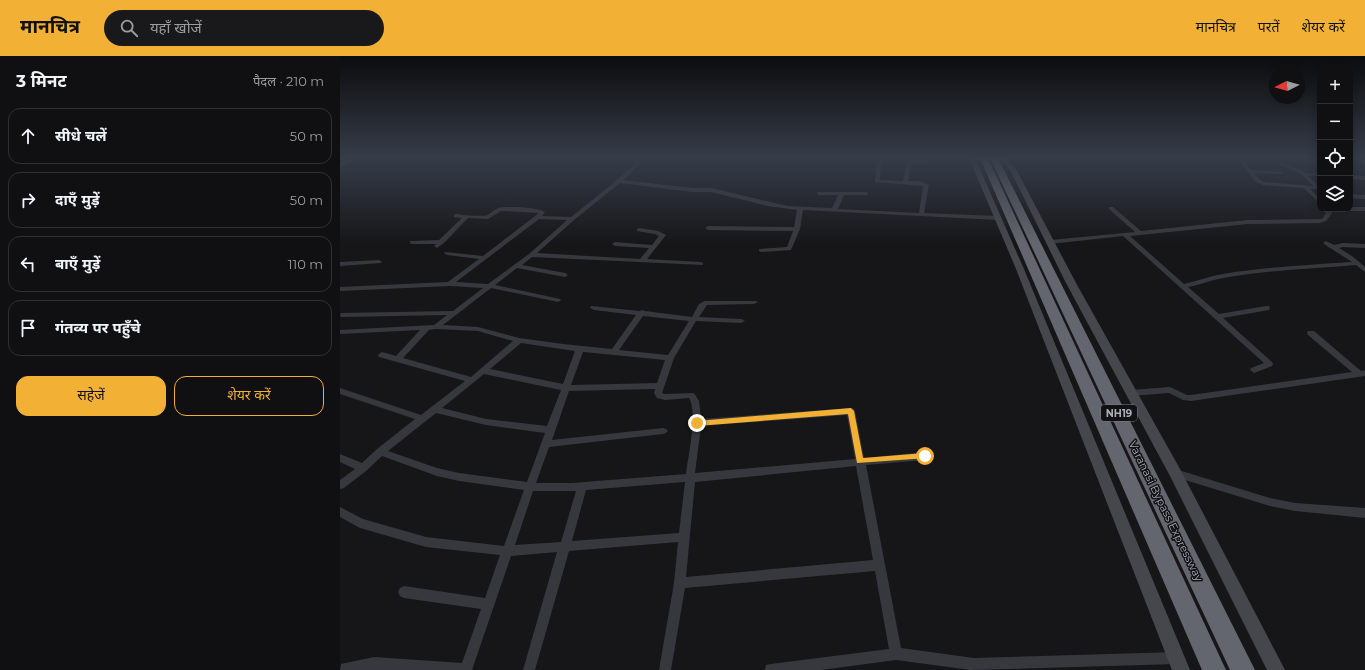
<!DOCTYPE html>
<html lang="hi">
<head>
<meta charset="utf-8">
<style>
	body { margin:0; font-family:Montserrat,"Noto Sans Devanagari",sans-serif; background:#19191b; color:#f1f3f6 }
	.controls { position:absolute; right:12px; top:12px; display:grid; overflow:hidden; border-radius:8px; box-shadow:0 2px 10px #0003 }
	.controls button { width:36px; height:36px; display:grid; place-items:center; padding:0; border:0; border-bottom:1px solid #303032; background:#101012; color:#f1f3f6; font:20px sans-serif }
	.compass { position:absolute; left:929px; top:12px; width:36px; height:36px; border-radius:50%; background:#101012; box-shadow:0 2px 10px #0003; rotate:264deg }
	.stop { position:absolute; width:12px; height:12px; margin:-9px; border:3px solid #f2b134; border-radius:50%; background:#fff }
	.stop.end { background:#f2b134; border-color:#fff; box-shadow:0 1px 4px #0008 }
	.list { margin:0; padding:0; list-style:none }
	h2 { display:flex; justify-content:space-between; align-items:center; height:52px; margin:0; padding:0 16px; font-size:17px }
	h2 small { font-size:13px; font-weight:400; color:#9c9d9f }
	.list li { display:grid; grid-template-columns:26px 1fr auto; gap:12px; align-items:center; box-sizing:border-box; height:56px; margin:0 8px 8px; padding:0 8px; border:1px solid #303032; border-radius:12px }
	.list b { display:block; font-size:15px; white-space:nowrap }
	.list em { font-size:13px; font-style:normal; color:#9c9d9f }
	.actions { display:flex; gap:8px; padding:12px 16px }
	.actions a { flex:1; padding:9px 0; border:1px solid #f2b134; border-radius:12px; text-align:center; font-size:14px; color:#f2b134 }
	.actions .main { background:#f2b134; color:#111 }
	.icon { flex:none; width:22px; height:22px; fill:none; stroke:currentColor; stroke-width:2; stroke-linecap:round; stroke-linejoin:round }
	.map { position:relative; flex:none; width:1025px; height:614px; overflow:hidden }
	header { display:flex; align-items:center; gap:24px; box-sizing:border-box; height:56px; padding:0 20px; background:#f2b134; color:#111 }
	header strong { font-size:19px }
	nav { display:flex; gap:22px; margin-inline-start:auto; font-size:14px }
	.search { width:280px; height:36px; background:#19191b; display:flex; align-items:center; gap:10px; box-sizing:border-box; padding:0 14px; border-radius:22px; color:#9c9d9f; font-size:15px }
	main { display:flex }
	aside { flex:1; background:#101012 }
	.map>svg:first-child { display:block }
</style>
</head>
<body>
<header>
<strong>मानचित्र</strong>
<div class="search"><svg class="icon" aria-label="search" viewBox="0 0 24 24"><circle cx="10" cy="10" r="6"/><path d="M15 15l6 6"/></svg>यहाँ खोजें</div>
<nav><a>मानचित्र</a><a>परतें</a><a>शेयर करें</a></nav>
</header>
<main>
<aside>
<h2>3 मिनट<small>पैदल · 210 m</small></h2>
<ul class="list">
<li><svg class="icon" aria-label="ahead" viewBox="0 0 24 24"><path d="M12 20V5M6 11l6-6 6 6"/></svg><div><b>सीधे चलें</b></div><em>50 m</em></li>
<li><svg class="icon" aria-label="right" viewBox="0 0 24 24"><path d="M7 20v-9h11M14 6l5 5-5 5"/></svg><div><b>दाएँ मुड़ें</b></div><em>50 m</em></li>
<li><svg class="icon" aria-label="left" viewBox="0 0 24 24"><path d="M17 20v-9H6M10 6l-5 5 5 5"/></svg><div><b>बाएँ मुड़ें</b></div><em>110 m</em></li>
<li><svg class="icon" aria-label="arrive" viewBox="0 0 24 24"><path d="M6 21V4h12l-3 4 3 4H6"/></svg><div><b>गंतव्य पर पहुँचे</b></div></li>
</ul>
<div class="actions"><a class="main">सहेजें</a><a>शेयर करें</a></div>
</aside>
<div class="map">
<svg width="1025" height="614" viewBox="0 0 1025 614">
	<rect width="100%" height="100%" fill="#161618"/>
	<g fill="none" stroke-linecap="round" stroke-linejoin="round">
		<g fill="#37383d" fill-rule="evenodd">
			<path d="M 301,102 L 306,102 L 283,124 L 352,132 L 371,132 L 448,150 L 492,152 L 498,139 L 479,139 L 477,138 L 477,136 L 526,136 L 528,137 L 528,139 L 504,139 L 498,153 L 579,157 L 583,130 L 535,126 L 537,103 L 538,102 L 541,103 L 540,124 L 563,125 L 567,106 L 593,102 L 592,106 L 571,108 L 568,125 L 579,125 L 589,129 L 584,157 L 658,160 L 661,162 L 658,164 L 463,154 L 460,173 L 451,194 L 421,196 L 419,195 L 419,193 L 447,191 L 453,175 L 368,174 L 365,172 L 368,170 L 454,171 L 457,154 L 428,150 L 371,136 L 352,136 L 280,127 L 234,164 L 197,197 L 300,203 L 309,192 L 275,190 L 272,188 L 275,186 L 312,189 L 319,180 L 315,178 L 297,175 L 297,173 L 299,172 L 318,175 L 326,179 L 307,203 L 361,206 L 363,207 L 363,209 L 192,201 L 182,209 L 225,217 L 228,219 L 225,221 L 177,212 L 155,229 L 220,243 L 221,244 L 220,245 L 218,246 L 151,232 L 103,269 L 138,271 L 179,282 L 223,288 L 272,293 L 296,259 L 254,254 L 250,252 L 251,250 L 299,255 L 302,254 L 305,255 L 352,261 L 359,248 L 365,245 L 416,245 L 418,246 L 414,248 L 367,249 L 359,261 L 401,263 L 405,265 L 401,267 L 356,265 L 334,302 L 322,337 L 325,338 L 354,337 L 359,345 L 361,363 L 511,352 L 514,353 L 515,355 L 524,402 L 585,396 L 588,397 L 590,400 L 588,403 L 585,404 L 526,409 L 561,592 L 634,602 L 837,596 L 841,598 L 843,602 L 841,606 L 837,608 L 631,614 L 556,604 L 481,614 L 425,614 L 426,609 L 431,608 L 549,593 L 535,515 L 345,532 L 331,614 L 319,614 L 334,527 L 338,486 L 229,495 L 195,614 L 183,614 L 217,496 L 171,500 L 132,614 L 0,614 L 1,608 L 34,601 L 122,607 L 141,553 L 64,542 L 60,540 L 58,536 L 60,532 L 64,530 L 145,542 L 160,499 L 86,491 L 20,472 L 0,461 L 0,451 L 23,463 L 86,481 L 164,490 L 184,434 L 119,425 L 97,420 L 42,400 L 26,415 L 4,432 L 0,433 L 0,424 L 15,413 L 0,406 L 0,398 L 22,407 L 37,393 L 75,363 L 0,338 L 0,332 L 81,359 L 125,325 L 39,301 L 38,299 L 42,296 L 56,300 L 80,274 L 0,278 L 0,274 L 94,269 L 107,259 L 4,261 L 1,261 L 0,259 L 1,257 L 113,255 L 143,232 L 110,230 L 0,235 L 0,231 L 108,226 L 139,203 L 107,199 L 104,197 L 105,196 L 143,200 L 199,157 L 165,155 L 161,155 L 148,163 L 128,162 L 104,187 L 97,192 L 94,190 L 96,188 L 72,188 L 70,187 L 70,185 L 99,184 L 122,162 L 114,161 L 114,159 L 116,158 C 124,159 141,161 148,159 C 151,157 154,154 158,152 C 168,150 197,151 205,156 L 202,160 L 231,161 L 277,124 ZM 199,163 L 227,164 L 189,198 L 148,228 L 116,226 ZM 303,260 L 349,265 L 328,299 L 279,294 ZM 96,273 L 138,275 L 173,285 L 131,321 L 63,302 L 89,274 ZM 181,287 L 235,295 L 223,328 L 150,313 ZM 243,296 L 325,304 L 317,327 L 231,329 ZM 144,318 L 221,334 L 207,370 L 146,363 L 102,352 ZM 315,333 L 314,337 L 317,342 L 325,344 L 349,342 C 358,356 348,401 346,418 L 232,427 L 196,427 L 209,391 L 323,378 L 326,377 L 328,375 L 326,373 L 323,372 L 212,384 L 229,335 ZM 96,357 L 146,369 L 205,377 L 187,426 L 119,417 L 97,412 L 48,395 ZM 507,359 L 515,403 L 355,417 L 361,370 ZM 516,410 L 533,504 L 346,521 L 355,426 ZM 345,426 L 339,477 L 232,485 L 246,434 ZM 193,435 L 236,435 L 221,486 L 175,489 Z"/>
			<path d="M 899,102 L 907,102 L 904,103 L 904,105 L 911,114 L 941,116 L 943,117 L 941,118 L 914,117 L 919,123 L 924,126 L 973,130 L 961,118 L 926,102 L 932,102 L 966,117 L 980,118 L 980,120 L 968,120 L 979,130 L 977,133 L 970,133 L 980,143 L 980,148 L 964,132 L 923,129 L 915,125 L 900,106 Z"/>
			<path d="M 1016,102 L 1021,102 L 1025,105 L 1025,108 Z"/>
			<path d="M 1010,119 L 1025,120 L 1025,124 L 1010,123 Z"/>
			<path d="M 1010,138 L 1025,139 L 1025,143 L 1010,142 Z"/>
			<path d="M 769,151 L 773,151 L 801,175 L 908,164 L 980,163 L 982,163 L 986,157 L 984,153 L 990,153 L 992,157 L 986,165 L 980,167 L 908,168 L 790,180 L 844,228 C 857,225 870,220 883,218 C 925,211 969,209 1012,206 L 984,188 L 983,187 L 986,185 L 994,189 L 1003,187 L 1025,188 L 1025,192 L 1003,191 L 999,192 L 1012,200 L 1025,211 L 1025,216 L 1016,209 C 972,213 927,214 883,222 C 871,224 860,229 848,231 L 879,258 L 926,250 L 929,250 L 930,252 L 929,254 L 883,262 L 932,306 L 933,308 L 932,310 L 914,317 L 910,314 L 911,312 L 924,307 L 783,180 L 710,188 L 707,186 L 710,184 L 795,176 L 769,153 Z"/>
			<path d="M 1010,151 L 1025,151 L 1025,155 L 1004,155 L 1001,153 L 1010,153 Z"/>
			<path d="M 39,204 L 42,206 L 41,207 L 0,210 L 0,206 Z"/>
			<path d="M 968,275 L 974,275 L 1021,315 L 1025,314 L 1025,320 L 851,345 L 843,344 L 829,337 L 791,340 L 788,339 L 787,337 L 788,335 L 791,334 L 830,331 L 847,339 L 851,339 L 1012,316 L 968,279 L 967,277 Z"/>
			<path d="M 835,413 L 930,442 L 955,447 L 1025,452 L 1025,462 L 955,455 L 930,450 L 832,420 L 830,417 L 832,414 Z"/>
		</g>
		<g fill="#45474d" fill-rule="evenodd">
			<path d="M 9,102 L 16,102 L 0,112 L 0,107 Z"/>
			<path d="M 629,102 L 635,102 L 684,213 L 850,614 L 832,614 L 676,213 Z"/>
			<path d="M 659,102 L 666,102 L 676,113 L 736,227 L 840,413 L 945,614 L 927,614 L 830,420 L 726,227 L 670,114 Z"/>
		</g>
		<g fill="#63666e" fill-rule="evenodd">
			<path d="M 640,102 L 648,102 L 886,614 L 862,614 Z"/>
			<path d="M 650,102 L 658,102 L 915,614 L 890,614 Z"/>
		</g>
	</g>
	<linearGradient id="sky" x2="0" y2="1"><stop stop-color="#0c0c0d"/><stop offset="0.54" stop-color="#363c48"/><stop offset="1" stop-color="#363c48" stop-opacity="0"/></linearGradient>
	<rect width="1025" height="188" fill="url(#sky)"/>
	<path fill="#f2b134" d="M 511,352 L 514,355 L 523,402 L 585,397 L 589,400 L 588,402 L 517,407 L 508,358 L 357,370 L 354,367 L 357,365 Z"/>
	<g text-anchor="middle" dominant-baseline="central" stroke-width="3" stroke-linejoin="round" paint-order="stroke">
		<rect fill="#111113" stroke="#7b7e86" stroke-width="1" x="761" y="349" width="36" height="16" rx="3"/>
		<g font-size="10" font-weight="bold" fill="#a8adb8">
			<text x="779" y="357">NH19</text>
		</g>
		<g font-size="11" fill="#a8adb8" stroke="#111113">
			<text transform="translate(826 455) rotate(64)">Varanasi Bypass Expressway</text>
		</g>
	</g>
</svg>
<div class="controls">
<button>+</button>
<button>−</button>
<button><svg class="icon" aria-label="locate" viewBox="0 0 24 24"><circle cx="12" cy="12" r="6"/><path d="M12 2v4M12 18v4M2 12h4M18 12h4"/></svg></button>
<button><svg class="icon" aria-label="layers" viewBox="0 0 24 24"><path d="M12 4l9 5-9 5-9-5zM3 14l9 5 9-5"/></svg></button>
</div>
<svg class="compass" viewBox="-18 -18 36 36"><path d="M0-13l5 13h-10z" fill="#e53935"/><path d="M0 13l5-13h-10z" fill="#9c9d9f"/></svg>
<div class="stop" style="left:585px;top:400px"></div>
<div class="stop end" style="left:357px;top:367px"></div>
</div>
</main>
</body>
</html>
